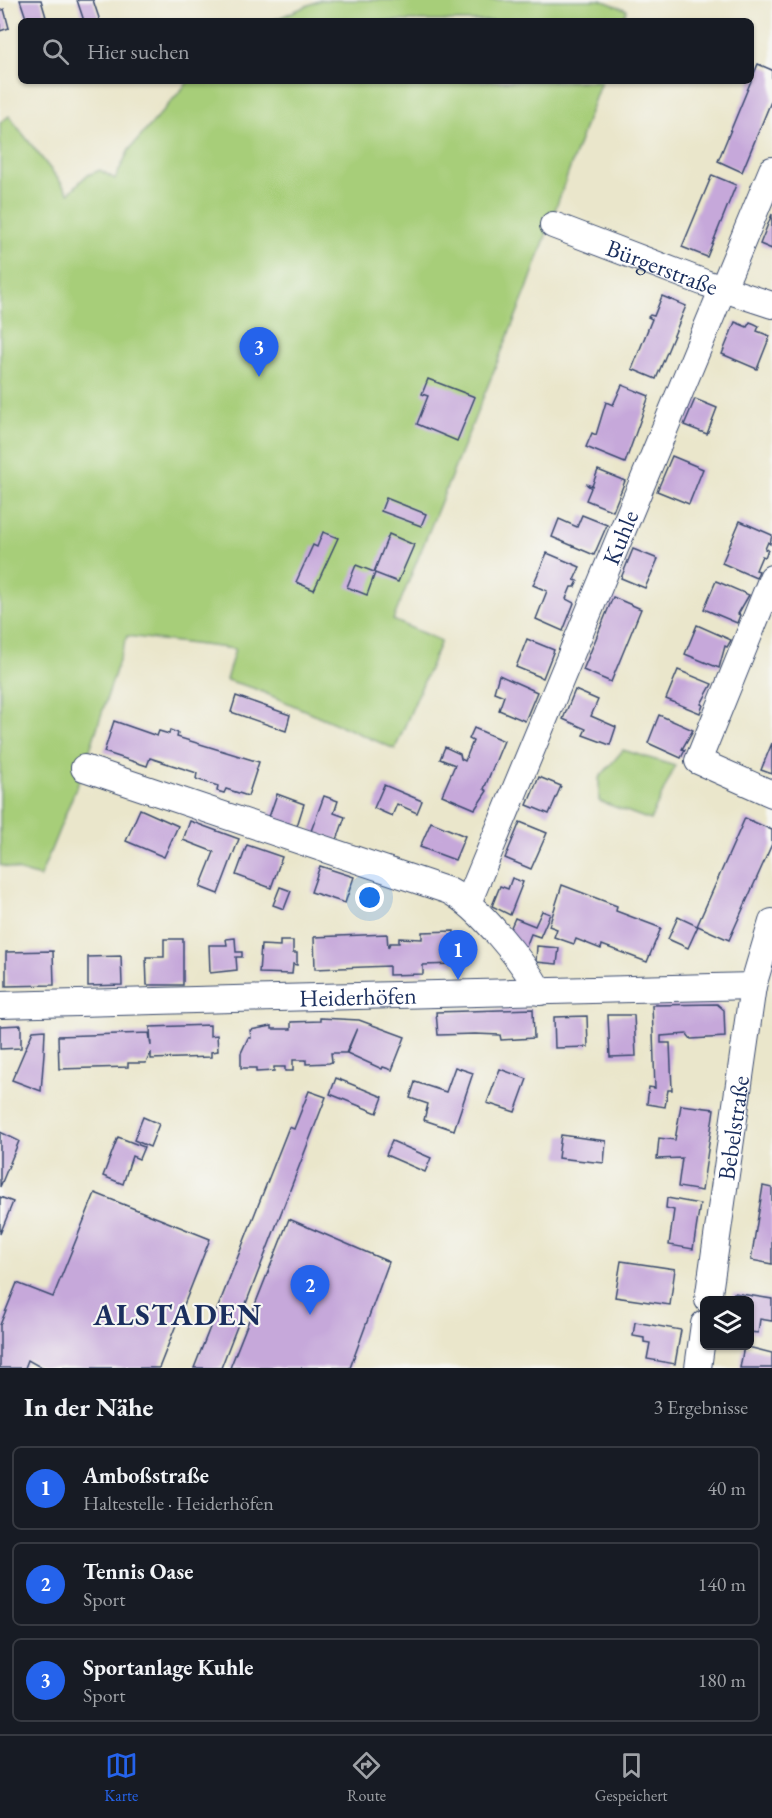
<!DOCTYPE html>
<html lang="de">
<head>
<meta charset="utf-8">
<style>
	body { margin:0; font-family:"EB Garamond",serif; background:#20242c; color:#f1f3f6 }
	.controls { position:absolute; right:18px; bottom:18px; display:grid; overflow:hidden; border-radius:9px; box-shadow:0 2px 4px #0004 }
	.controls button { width:54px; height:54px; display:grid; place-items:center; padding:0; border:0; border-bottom:2px solid #363941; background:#171b24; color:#f1f3f6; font:30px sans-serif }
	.you { position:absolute; left:370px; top:898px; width:21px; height:21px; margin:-15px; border:4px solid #fff; border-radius:50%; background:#1a73e8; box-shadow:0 0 0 9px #1a73e833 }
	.badge { display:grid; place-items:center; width:39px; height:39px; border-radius:50%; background:#2563eb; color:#fff; font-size:20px; font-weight:700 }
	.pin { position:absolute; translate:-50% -50px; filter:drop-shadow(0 2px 3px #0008) }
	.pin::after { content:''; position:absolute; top:32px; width:21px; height:18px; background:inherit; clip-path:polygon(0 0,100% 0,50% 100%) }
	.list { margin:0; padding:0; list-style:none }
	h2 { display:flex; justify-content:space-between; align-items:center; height:78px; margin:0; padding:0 24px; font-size:26px }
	h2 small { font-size:20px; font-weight:400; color:#9ea1a6 }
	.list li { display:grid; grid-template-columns:39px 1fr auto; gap:18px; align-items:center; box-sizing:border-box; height:84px; margin:0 12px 12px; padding:0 12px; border:2px solid #363941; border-radius:9px }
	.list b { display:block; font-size:22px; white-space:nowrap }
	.list p { margin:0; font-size:20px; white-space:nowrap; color:#9ea1a6 }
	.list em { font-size:20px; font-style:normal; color:#9ea1a6 }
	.icon { flex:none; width:33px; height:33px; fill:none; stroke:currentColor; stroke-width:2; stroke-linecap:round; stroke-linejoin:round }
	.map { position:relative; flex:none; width:772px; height:1368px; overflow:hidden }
	.search { position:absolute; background:#171b24; box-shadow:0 2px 4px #0004; left:18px; right:18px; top:18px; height:66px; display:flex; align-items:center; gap:15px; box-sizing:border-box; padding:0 21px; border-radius:9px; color:#9ea1a6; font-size:22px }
	.sheet { height:366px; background:#171b24 }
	nav { display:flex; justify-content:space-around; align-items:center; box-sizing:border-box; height:84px; border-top:2px solid #363941; background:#171b24; font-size:16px; color:#9ea1a6 }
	nav a { display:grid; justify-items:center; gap:3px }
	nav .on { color:#2563eb }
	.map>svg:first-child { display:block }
</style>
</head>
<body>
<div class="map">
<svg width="772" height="1368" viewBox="0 0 772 1368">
	<rect width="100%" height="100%" fill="#f6f6f2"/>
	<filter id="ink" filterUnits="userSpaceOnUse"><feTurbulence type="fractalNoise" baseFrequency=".0167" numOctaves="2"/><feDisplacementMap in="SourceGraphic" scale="12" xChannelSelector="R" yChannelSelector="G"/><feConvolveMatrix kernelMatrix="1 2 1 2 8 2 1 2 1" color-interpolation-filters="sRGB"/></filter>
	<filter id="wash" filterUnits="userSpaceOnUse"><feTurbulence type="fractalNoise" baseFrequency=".008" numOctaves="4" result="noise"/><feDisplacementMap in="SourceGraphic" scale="24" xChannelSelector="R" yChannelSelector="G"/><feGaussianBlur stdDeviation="1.35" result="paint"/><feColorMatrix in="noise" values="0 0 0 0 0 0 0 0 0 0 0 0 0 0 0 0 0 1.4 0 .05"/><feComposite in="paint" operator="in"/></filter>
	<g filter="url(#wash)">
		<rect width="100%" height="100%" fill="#eae6cb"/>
		<g fill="#a7ce79" stroke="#617e6c" stroke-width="1.5">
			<path d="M 320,0 L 601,0 L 627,10 L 623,21 L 272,21 Z"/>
			<path d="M 189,81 L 601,81 L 527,289 L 393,620 L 441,641 L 395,749 L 253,688 L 226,680 L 235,649 L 127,636 L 84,768 L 40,877 L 0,865 L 0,123 L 9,116 L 69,193 L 86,176 L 100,170 L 115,179 L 129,150 Z"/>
			<path d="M 623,750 L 675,766 L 650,820 L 599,801 L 599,778 Z"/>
		</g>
		<g id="blocks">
			<g fill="#c6a8da">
				<path d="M 20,0 L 41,0 L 46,17 L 27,21 Z"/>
				<path d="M 77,0 L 93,0 L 100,21 L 84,21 Z"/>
				<path d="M 4,9 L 9,28 L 0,31 L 0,11 Z"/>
				<path d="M 758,64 L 772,70 L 772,99 L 742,172 L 718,161 Z"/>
				<path d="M 712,175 L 736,185 L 707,257 L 682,247 Z"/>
				<path d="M 772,214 L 772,249 L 760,244 Z"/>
				<path d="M 662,296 L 686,306 L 656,379 L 632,369 L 652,319 L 648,317 L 650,315 L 654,316 Z"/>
				<path d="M 735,322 L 747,327 L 750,322 L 755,324 L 759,326 L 757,331 L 770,336 L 757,369 L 722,354 Z"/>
				<path d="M 428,379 L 475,397 L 457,441 L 417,424 L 428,396 L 422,394 Z"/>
				<path d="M 622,385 L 649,396 L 625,463 L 586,447 L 592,433 L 596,435 L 606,402 L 613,405 Z"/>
				<path d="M 695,399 L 717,408 L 707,434 L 684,425 Z"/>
				<path d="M 672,456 L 703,469 L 689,504 L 657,491 Z"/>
				<path d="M 598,470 L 625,481 L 613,511 L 586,500 L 591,488 L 586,484 L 592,486 Z"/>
				<path d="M 386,498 L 426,514 L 421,526 L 381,511 Z"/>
				<path d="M 582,515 L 607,525 L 594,555 L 552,537 L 559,519 L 577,527 Z"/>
				<path d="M 740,521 L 772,535 L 770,544 L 768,542 L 765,549 L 768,550 L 765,557 L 762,556 L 756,570 L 759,571 L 756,578 L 722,563 Z"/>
				<path d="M 323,532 L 338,538 L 314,590 L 296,582 L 313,545 L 317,547 Z"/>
				<path d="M 389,534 L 414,545 L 398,582 L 375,573 L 367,595 L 347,587 L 356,565 L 374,572 Z"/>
				<path d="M 633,549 L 658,559 L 645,588 L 621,578 Z"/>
				<path d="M 547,553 L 580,567 L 574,580 L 578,581 L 575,587 L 571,587 L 566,599 L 574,603 L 563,631 L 536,619 L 547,591 L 533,585 Z"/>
				<path d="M 716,581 L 749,595 L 738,614 L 740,615 L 737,623 L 704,609 Z"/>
				<path d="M 613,597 L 641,609 L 611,682 L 583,670 Z"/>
				<path d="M 697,625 L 731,640 L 727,647 L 725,646 L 719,668 L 685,654 Z"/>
				<path d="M 527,639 L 554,650 L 543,678 L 516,667 Z"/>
				<path d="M 678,670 L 712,684 L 701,704 L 703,705 L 700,713 L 666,699 Z"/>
				<path d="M 499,675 L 537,692 L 525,721 L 499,710 L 504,696 L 494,692 Z"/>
				<path d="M 575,690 L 598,700 L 591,716 L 616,727 L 610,745 L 583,735 L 586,729 L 563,719 Z"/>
				<path d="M 236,696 L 290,715 L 286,731 L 231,712 Z"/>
				<path d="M 659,715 L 693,730 L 682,749 L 685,750 L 681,758 L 648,743 Z"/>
				<path d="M 114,721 L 157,736 L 159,731 L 169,734 L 170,730 L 178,733 L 177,737 L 259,762 L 248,796 L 226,789 L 224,793 L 217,791 L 218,786 L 196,779 L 197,773 L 150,758 L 147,766 L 104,752 Z"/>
				<path d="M 474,728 L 504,741 L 484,789 L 487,791 L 475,809 L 442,795 L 455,765 L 440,759 L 445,747 L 460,754 L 461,759 L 465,761 L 473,741 L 469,739 Z"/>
				<path d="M 772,743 L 772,774 L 761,770 Z"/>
				<path d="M 539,777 L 561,786 L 549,814 L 527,805 Z"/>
				<path d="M 384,785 L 422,801 L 417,813 L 397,804 L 392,816 L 374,808 Z"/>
				<path d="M 277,794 L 304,804 L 297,826 L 269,817 Z"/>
				<path d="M 324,796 L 338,801 L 334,813 L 345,817 L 337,840 L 311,831 Z"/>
				<path d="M 140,809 L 178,826 L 164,857 L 126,841 Z"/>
				<path d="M 745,818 L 772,830 L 772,844 L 729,940 L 698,926 L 688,948 L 668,939 L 678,917 L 697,926 Z"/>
				<path d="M 190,821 L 239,839 L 218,894 L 200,887 L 214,852 L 183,840 Z"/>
				<path d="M 431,822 L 465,836 L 455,860 L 420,847 Z"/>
				<path d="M 520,822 L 547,833 L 531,869 L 505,858 Z"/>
				<path d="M 247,845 L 282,857 L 271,888 L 236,875 Z"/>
				<path d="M 320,866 L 354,877 L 345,903 L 311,892 Z"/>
				<path d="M 512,878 L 523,882 L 510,915 L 492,906 L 500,886 L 508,889 Z"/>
				<path d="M 562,885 L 617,906 L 616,911 L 661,928 L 647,962 L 602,945 L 601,949 L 576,939 L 574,944 L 554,937 L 557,929 L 549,926 Z"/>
				<path d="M 280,887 L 291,891 L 284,909 L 273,905 Z"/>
				<path d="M 542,911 L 550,914 L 540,937 L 531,934 L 524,952 L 508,934 L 515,918 L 535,926 Z"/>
				<path d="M 454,931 L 455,964 L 423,965 L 423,974 L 389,975 L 389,966 L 315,969 L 314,937 L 387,934 L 388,948 L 390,943 L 399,943 L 399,938 L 422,939 L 422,932 Z"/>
				<path d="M 235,938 L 236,952 L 242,952 L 242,957 L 236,957 L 237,970 L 210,973 L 209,945 L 227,945 L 226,939 Z"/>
				<path d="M 164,939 L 183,939 L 183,985 L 147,985 L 146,957 L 164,957 Z"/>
				<path d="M 280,941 L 293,941 L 293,953 L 297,953 L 297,965 L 293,964 L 292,974 L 259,973 L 261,945 L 280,946 Z"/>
				<path d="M 537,946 L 559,948 L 557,964 L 536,962 Z"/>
				<path d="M 53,951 L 54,985 L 6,986 L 6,952 Z"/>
				<path d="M 121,956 L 122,985 L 88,986 L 88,957 Z"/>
				<path d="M 717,1004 L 724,1010 L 725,1037 L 691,1039 L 687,1034 L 661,1036 L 661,1043 L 670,1043 L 672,1090 L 668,1090 L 665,1107 L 647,1104 L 649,1087 L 655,1088 L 652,1005 Z"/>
				<path d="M 533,1009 L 534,1038 L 501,1040 L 500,1035 L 475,1034 L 438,1035 L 436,1012 Z"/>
				<path d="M 608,1015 L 634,1015 L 636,1056 L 610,1057 Z"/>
				<path d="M 587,1016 L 588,1047 L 555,1048 L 554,1017 Z"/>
				<path d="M 320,1018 L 359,1020 L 405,1037 L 392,1070 L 383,1067 L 382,1069 L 347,1053 L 357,1028 L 346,1053 L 331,1053 L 332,1062 L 329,1063 L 306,1064 L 306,1060 L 293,1060 L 293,1071 L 285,1071 L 285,1067 L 274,1067 L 274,1071 L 256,1072 L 256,1068 L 241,1068 L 241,1053 L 248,1038 L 251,1038 L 250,1030 L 272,1026 L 272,1029 L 291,1029 L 291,1022 L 320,1021 Z"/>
				<path d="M 21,1025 L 21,1048 L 0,1049 L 0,1026 Z"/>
				<path d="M 210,1025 L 210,1036 L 217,1035 L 218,1051 L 211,1052 L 211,1057 L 151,1059 L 151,1052 L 146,1063 L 128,1063 L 128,1067 L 59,1069 L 58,1036 L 149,1033 L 151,1046 L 150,1027 Z"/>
				<path d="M 45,1030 L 44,1053 L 41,1091 L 12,1080 L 33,1031 Z"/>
				<path d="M 455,1067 L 473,1073 L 454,1130 L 424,1120 L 428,1104 L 410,1098 L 415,1082 L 446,1092 Z"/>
				<path d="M 500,1069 L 527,1079 L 515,1112 L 487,1103 Z"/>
				<path d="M 336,1078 L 383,1097 L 377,1113 L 330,1094 Z"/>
				<path d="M 309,1091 L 326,1097 L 221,1368 L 194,1368 L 289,1127 L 294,1129 Z"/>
				<path d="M 681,1105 L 714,1109 L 702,1191 L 678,1187 L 682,1158 L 657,1159 L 659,1138 L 675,1140 Z"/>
				<path d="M 143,1117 L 159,1124 L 150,1147 L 134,1140 Z"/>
				<path d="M 0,1132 L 19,1141 L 0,1187 Z"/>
				<path d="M 561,1135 L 606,1141 L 604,1163 L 558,1158 Z"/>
				<path d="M 118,1137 L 144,1147 L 139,1159 L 132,1156 L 123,1184 L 103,1176 Z"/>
				<path d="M 392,1141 L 431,1158 L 425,1172 L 386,1155 Z"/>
				<path d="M 763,1186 L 772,1188 L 772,1264 L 751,1260 Z"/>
				<path d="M 95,1193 L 210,1239 L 159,1368 L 42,1368 L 28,1360 L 25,1368 L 0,1368 L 0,1325 L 17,1283 L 53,1297 Z"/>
				<path d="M 0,1197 L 13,1202 L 0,1234 Z"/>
				<path d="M 667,1198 L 700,1204 L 693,1249 L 669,1245 L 674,1210 L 666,1208 Z"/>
				<path d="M 289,1219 L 389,1262 L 350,1368 L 230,1368 Z"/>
				<path d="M 621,1261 L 675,1269 L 670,1305 L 615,1297 Z"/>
				<path d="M 734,1293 L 772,1299 L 772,1321 L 760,1319 L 758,1333 L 750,1332 L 750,1300 L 732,1300 Z"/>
				<path d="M 635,1322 L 681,1330 L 675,1364 L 647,1359 L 650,1343 L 644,1342 L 644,1338 L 633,1336 Z"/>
				<path d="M 744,1346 L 772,1353 L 772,1368 L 740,1368 Z"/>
			</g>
		</g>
	</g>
	<g filter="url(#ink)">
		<use href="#blocks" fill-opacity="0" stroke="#3a4a6e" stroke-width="1.5"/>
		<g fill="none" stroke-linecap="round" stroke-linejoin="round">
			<defs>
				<g id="minor">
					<path id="s1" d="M 553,225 L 705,283 L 772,305"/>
					<path d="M 772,578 L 698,761 L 772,794"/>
					<path d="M 84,768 L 449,891 C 480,907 523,962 540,992"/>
					<path id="s2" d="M 468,903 L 772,170"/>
					<path id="s3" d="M 0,1005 L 753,986"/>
					<path id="s4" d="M 708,1300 L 753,986 L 772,922"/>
					<path d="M 698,1368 L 704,1324"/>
				</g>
			</defs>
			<use href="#minor" stroke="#3a4a6e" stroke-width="28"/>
			<use href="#minor" stroke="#fff" stroke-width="26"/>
		</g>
	</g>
	<g text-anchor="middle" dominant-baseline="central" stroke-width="4.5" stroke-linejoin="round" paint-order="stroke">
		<g font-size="24" fill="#1b2f5e" stroke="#f6f6f2">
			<text stroke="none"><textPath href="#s1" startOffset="117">Bürgerstraße</textPath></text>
			<text stroke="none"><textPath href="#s2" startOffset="396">Kuhle</textPath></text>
			<text stroke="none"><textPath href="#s3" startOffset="358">Heiderhöfen</textPath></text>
			<text stroke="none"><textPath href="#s4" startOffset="174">Bebelstraße</textPath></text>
		</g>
		<g font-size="30" font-weight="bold" letter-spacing="1.5" fill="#1b2f5e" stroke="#f6f6f2">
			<text x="178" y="1314">ALSTADEN</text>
		</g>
	</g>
</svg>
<div class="controls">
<button><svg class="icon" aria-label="layers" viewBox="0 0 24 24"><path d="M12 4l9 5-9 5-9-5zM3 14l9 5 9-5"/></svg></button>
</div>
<div class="you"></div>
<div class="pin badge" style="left:458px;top:980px">1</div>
<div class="pin badge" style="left:310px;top:1315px">2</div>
<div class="pin badge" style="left:259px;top:377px">3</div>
<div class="search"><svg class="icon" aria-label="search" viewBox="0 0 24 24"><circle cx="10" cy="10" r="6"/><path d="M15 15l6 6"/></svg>Hier suchen</div>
</div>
<section class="sheet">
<h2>In der Nähe<small>3 Ergebnisse</small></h2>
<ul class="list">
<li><span class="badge">1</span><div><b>Amboßstraße</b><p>Haltestelle · Heiderhöfen</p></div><em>40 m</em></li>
<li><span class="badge">2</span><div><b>Tennis Oase</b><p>Sport</p></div><em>140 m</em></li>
<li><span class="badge">3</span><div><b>Sportanlage Kuhle</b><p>Sport</p></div><em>180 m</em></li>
</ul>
</section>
<nav>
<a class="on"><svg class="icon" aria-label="map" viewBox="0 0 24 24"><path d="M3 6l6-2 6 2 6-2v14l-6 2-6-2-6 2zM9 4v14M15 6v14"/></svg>Karte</a>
<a><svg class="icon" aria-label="directions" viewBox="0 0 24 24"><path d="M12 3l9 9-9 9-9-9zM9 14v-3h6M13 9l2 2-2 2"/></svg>Route</a>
<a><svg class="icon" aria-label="saved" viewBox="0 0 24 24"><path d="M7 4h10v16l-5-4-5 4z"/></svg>Gespeichert</a>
</nav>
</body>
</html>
